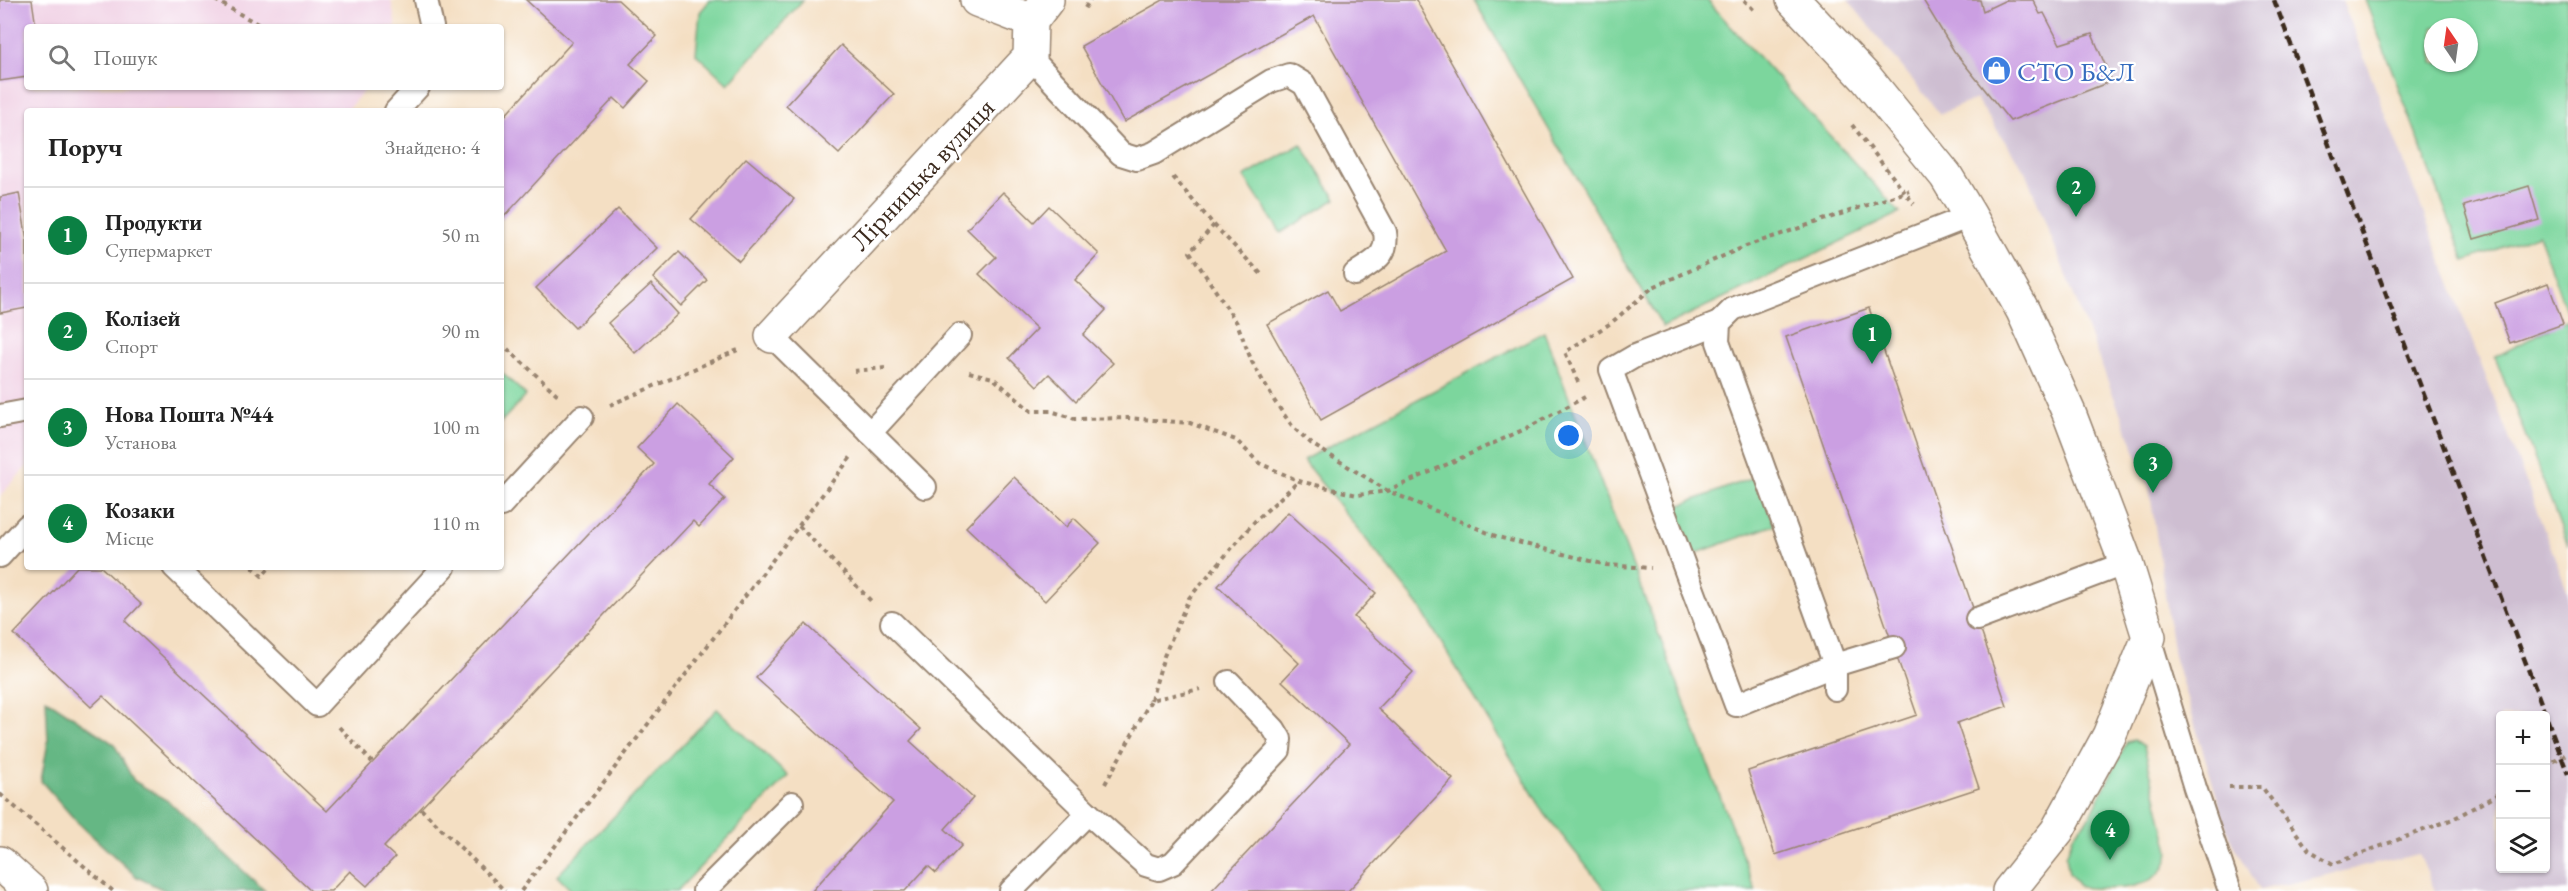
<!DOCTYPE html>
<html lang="uk">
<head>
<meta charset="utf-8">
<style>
	body { margin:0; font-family:"EB Garamond",serif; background:#f6f6f6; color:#222 }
	.controls { position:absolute; right:18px; bottom:18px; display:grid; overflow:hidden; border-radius:6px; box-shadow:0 2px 4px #0004 }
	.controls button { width:54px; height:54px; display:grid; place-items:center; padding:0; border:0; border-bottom:2px solid #e0e0e0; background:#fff; color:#222; font:30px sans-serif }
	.compass { position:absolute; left:2424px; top:18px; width:54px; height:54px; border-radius:50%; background:#fff; box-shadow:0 2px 4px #0004; rotate:347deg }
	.you { position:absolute; left:1569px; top:436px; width:21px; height:21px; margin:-15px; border:4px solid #fff; border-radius:50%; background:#1a73e8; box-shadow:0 0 0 9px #1a73e833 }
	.badge { display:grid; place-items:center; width:39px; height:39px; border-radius:50%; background:#0b8043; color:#fff; font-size:20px; font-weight:700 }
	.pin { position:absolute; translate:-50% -50px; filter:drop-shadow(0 2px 3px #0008) }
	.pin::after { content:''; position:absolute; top:32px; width:21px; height:18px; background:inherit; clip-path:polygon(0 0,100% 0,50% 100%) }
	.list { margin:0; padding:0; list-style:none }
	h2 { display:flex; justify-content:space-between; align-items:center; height:78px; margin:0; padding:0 24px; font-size:26px }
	h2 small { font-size:20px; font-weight:400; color:#767676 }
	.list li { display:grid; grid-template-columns:39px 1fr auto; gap:18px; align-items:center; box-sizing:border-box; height:96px; padding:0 24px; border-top:2px solid #e0e0e0 }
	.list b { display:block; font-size:22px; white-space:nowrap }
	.list p { margin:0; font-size:20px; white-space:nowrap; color:#767676 }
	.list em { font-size:20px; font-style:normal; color:#767676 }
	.icon { flex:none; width:33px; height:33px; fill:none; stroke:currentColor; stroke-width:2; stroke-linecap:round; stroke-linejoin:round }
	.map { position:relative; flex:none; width:2568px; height:891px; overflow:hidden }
	.search { position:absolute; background:#fff; box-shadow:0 2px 4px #0004; left:24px; top:24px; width:480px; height:66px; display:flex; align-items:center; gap:15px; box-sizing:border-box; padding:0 21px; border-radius:6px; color:#767676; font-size:22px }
	.panel { position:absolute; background:#fff; box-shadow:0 2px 4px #0004; left:24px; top:108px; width:480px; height:462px; border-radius:6px }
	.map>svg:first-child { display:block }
</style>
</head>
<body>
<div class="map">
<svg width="2568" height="891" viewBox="0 0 2568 891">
	<rect width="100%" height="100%" fill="#fff"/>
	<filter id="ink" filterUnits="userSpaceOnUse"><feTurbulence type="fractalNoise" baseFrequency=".0167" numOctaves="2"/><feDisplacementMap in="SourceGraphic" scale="12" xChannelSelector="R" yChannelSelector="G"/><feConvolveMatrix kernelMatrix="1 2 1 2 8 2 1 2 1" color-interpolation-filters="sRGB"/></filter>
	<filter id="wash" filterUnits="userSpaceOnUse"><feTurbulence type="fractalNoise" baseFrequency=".008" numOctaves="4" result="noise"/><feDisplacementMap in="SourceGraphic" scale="24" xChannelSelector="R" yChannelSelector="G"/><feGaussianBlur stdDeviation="1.35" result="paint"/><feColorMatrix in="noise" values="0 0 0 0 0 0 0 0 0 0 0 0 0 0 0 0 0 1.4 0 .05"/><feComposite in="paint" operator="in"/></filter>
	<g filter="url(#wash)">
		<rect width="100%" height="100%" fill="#f4dfc3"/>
		<path fill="#f0d0e4" d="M 0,0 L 391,0 L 396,27 L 27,27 L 27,87 L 367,87 L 346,111 L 27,111 L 27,466 L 0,496 Z"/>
		<path fill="#cebed1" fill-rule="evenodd" d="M 1848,0 L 2342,0 L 2568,592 L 2568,891 L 2435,891 L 2419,854 L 2260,890 L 2229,836 L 2174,656 L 2149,486 L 2025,171 L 1976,99 L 1940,114 ZM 2500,716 L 2546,716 L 2546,868 L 2500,868 Z"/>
		<g fill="#7cd69d" stroke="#5c805e" stroke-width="1.5" fill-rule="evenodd">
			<path d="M 710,0 L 803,0 L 728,84 L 696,54 L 700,12 Z"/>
			<path d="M 1474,0 L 1707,0 L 1900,213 L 1663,327 Z"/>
			<path d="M 2365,0 L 2568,0 L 2568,316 L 2538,234 L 2465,261 ZM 2433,27 L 2469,27 L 2469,63 L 2433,63 Z"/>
			<path d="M 1301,144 L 1336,199 L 1281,233 L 1244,177 Z"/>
			<path d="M 2568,319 L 2568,545 L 2495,357 Z"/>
			<path d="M 1544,332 L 1756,891 L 1606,891 L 1545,814 L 1419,606 L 1303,460 Z"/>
			<path d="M 501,372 L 526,395 L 501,422 Z"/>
			<path d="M 1757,476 L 1774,525 L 1694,554 L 1676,507 Z"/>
			<path d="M 717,709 L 788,776 L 677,891 L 572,891 L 557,876 Z"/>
			<path d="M 2134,740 L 2144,746 L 2169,851 C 2165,891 2114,891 2080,887 L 2069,873 L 2066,856 L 2073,836 L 2091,815 L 2127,742 Z"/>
		</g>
		<path fill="#65b784" stroke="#507051" stroke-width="1.5" d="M 46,699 L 114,744 L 134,781 L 168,801 L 265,891 L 166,891 L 137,877 L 77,822 L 41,781 L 48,742 Z"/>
		<g id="blocks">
			<g fill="#cb9fe2">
				<path d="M 0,0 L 32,0 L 36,27 L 27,27 L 27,77 L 0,81 Z"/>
				<path d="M 526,0 L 618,0 L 657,36 L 630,64 L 649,81 L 625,108 L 614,98 L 501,220 L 501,120 L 572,42 Z"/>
				<path d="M 1163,0 L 1416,0 L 1573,279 L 1321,420 L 1267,324 L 1328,290 L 1340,311 L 1446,251 L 1314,16 L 1124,122 L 1081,46 Z"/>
				<path d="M 1923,0 L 1980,0 L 1983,11 L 2006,0 L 2033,0 L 2040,14 L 2044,13 L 2060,44 L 2092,34 L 2112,81 L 2010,121 L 1954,51 Z"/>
				<path d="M 841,45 L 894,94 L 839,154 L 786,105 Z"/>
				<path d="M 746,158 L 794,199 L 739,261 L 691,219 Z"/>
				<path d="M 2529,186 L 2539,220 L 2474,239 L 2464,206 Z"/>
				<path d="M 1003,192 L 1034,222 L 1049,206 L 1099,254 L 1075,280 L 1106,310 L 1083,335 L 1113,363 L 1076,401 L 1049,374 L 1037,386 L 1009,358 L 1037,329 L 979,274 L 996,257 L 967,229 Z"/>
				<path d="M 19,193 L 27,240 L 27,308 L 0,313 L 0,197 Z"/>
				<path d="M 618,209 L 657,248 L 575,328 L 536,288 Z"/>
				<path d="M 679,252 L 707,280 L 681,306 L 653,278 Z"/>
				<path d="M 2548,283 L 2563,324 L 2510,343 L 2495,303 Z"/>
				<path d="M 651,284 L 678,314 L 635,353 L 608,323 Z"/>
				<path d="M 1869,308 L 2007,706 L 1957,723 L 1979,788 L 1775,855 L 1748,771 L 1917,715 L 1786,337 Z"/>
				<path d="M 678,404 L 734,457 L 709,484 L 725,499 L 699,527 L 693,521 L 384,847 L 395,857 L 367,886 L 350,871 L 331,891 L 311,891 L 103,696 L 91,707 L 14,634 L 77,567 L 101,567 L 141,604 L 125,621 L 327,811 L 654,464 L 637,448 Z"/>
				<path d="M 1014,477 L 1066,527 L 1074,518 L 1100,543 L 1045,601 L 966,527 Z"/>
				<path d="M 1288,512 L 1376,593 L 1354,617 L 1413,672 L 1378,709 L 1453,779 L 1348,891 L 1211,891 L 1349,744 L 1282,681 L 1299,663 L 1218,586 Z"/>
				<path d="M 806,624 L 921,729 L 910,741 L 973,798 L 945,829 L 962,845 L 936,873 L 928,866 L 905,891 L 812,891 L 893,802 L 756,678 Z"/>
			</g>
		</g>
	</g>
	<g filter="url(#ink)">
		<use href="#blocks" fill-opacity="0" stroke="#988470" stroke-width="1.5"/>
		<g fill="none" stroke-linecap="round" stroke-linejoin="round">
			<defs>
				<g id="lane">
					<path d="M 426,0 L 432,27"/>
					<path d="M 1030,57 L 1121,154 L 1137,159 L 1154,153 L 1271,81 L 1289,75 L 1304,84 L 1385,232 C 1389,257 1373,261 1355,274"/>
					<path d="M 396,111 L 418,87"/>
					<path d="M 1719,323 L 1635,356 L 1611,370 L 1736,705 L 1835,665 L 1894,647"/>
					<path d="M 772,336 L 925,487"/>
					<path d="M 0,416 L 27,411"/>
					<path d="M 870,433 L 960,335"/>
					<path d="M 501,505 L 582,417"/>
					<path d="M 0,556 L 27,526"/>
					<path d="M 174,567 L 317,705 L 444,567"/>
					<path d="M 1977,619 L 2126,563"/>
					<path d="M 892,623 L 1088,813"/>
					<path d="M 2149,637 L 2195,788 L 2230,891"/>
					<path d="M 1835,689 L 1835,665 L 1718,342 L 1719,323 L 1733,309 L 1970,216"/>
					<path d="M 704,891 L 792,803"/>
					<path d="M 1011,891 L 1088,813 L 1146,865 L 1159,869 L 1173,863 L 1279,750 L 1280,739 L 1274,729 L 1229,682"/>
				</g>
				<g id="street">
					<path d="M 977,0 L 1031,21"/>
					<path d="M 1793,0 L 1867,79 L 1946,176 L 1970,216 L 2023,311 L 2069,413 L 2126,563 L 2149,637 L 2109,736 L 2057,831 L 2009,891"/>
					<path d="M 772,336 L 1030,57 L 1031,21 L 1047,0"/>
				</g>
				<path id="secondary" d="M 0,863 L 31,891"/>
			</defs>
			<use href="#lane" stroke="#988470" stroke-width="26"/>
			<use href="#street" stroke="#988470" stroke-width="36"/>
			<use href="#secondary" stroke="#988470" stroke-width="36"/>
			<g stroke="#988470" stroke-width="4" stroke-dasharray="4.5 4.5" stroke-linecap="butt">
				<path d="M 215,0 L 263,27"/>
				<path d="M 1744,0 L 1756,12"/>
				<path d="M 1085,8 L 1090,0"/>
				<path d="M 1852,125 L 1914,204"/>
				<path d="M 1173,177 L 1214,225 L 1190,252 L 1237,323 L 1252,362 L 1275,402 L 1293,427 L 1313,445 L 1388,491 L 1498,537 L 1606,565 L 1651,568"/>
				<path d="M 1214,225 L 1263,276"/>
				<path d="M 501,343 L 559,396"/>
				<path d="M 854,371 L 885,368"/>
				<path d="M 969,372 L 993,378 L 1031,411 L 1051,411 L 1075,419 L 1128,418 L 1190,423 L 1236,440 L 1259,463 L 1299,481 L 1357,495 L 1388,491 L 1525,429 L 1585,397"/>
				<path d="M 1578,382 L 1565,352 L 1611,323 L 1653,287 L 1746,246 L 1909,191"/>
				<path d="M 610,405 L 738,350"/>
				<path d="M 799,526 L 871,601"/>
				<path d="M 252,567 L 262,576 L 270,567"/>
				<path d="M 1151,700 L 1164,656 L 1189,598 L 1255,521 L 1299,481"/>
				<path d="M 339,727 L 372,762"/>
				<path d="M 2546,766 L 2568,753"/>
				<path d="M 1105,784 L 1151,700 L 1200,689"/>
				<path d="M 2229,787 L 2262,787 L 2309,850 L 2333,864 L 2453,819 L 2500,793"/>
				<path d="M 0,794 L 113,891"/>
				<path d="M 421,809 L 505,891"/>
				<path d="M 521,891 L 851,457"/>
			</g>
			<use href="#lane" stroke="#fff" stroke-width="22"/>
			<use href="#street" stroke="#fff" stroke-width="33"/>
			<use href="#secondary" stroke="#fff" stroke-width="33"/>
			<path stroke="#3b2a1e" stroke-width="4.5" stroke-dasharray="9 4.5" stroke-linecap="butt" d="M 2274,0 L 2568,774"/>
		</g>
	</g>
	<defs>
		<symbol id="shop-disc" viewBox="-11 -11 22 22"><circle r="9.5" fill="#3f7fe0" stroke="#fff"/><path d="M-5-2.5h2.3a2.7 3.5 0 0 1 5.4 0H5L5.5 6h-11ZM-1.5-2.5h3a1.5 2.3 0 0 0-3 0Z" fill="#fff"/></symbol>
	</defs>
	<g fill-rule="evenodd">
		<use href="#shop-disc" x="1980" y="54" width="33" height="33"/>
	</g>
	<g text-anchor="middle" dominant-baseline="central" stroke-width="4.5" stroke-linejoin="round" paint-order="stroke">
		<g font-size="27" fill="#366cbe" stroke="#fff" text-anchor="start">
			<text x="2017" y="71">СТО Б&amp;Л</text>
		</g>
		<g font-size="27" fill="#3b2a1e" stroke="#fff">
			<text transform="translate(922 174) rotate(-47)">Лірницька вулиця</text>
		</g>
	</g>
</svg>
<div class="controls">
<button>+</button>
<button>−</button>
<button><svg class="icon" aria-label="layers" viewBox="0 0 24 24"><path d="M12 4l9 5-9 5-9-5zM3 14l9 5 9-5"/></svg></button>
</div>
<svg class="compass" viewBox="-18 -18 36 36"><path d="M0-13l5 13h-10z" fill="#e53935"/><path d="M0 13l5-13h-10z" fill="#767676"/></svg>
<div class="you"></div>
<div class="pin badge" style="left:1872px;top:364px">1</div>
<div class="pin badge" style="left:2076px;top:217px">2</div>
<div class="pin badge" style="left:2153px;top:493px">3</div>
<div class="pin badge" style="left:2110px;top:860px">4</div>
<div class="search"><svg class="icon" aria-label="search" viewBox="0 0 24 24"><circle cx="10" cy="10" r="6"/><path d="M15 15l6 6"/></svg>Пошук</div>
<section class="panel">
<h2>Поруч<small>Знайдено: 4</small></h2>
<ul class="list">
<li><span class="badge">1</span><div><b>Продукти</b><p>Супермаркет</p></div><em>50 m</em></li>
<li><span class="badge">2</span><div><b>Колізей</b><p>Спорт</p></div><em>90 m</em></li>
<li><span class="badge">3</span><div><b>Нова Пошта №44</b><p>Установа</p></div><em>100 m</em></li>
<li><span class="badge">4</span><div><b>Козаки</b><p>Місце</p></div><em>110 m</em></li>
</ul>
</section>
</div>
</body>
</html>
